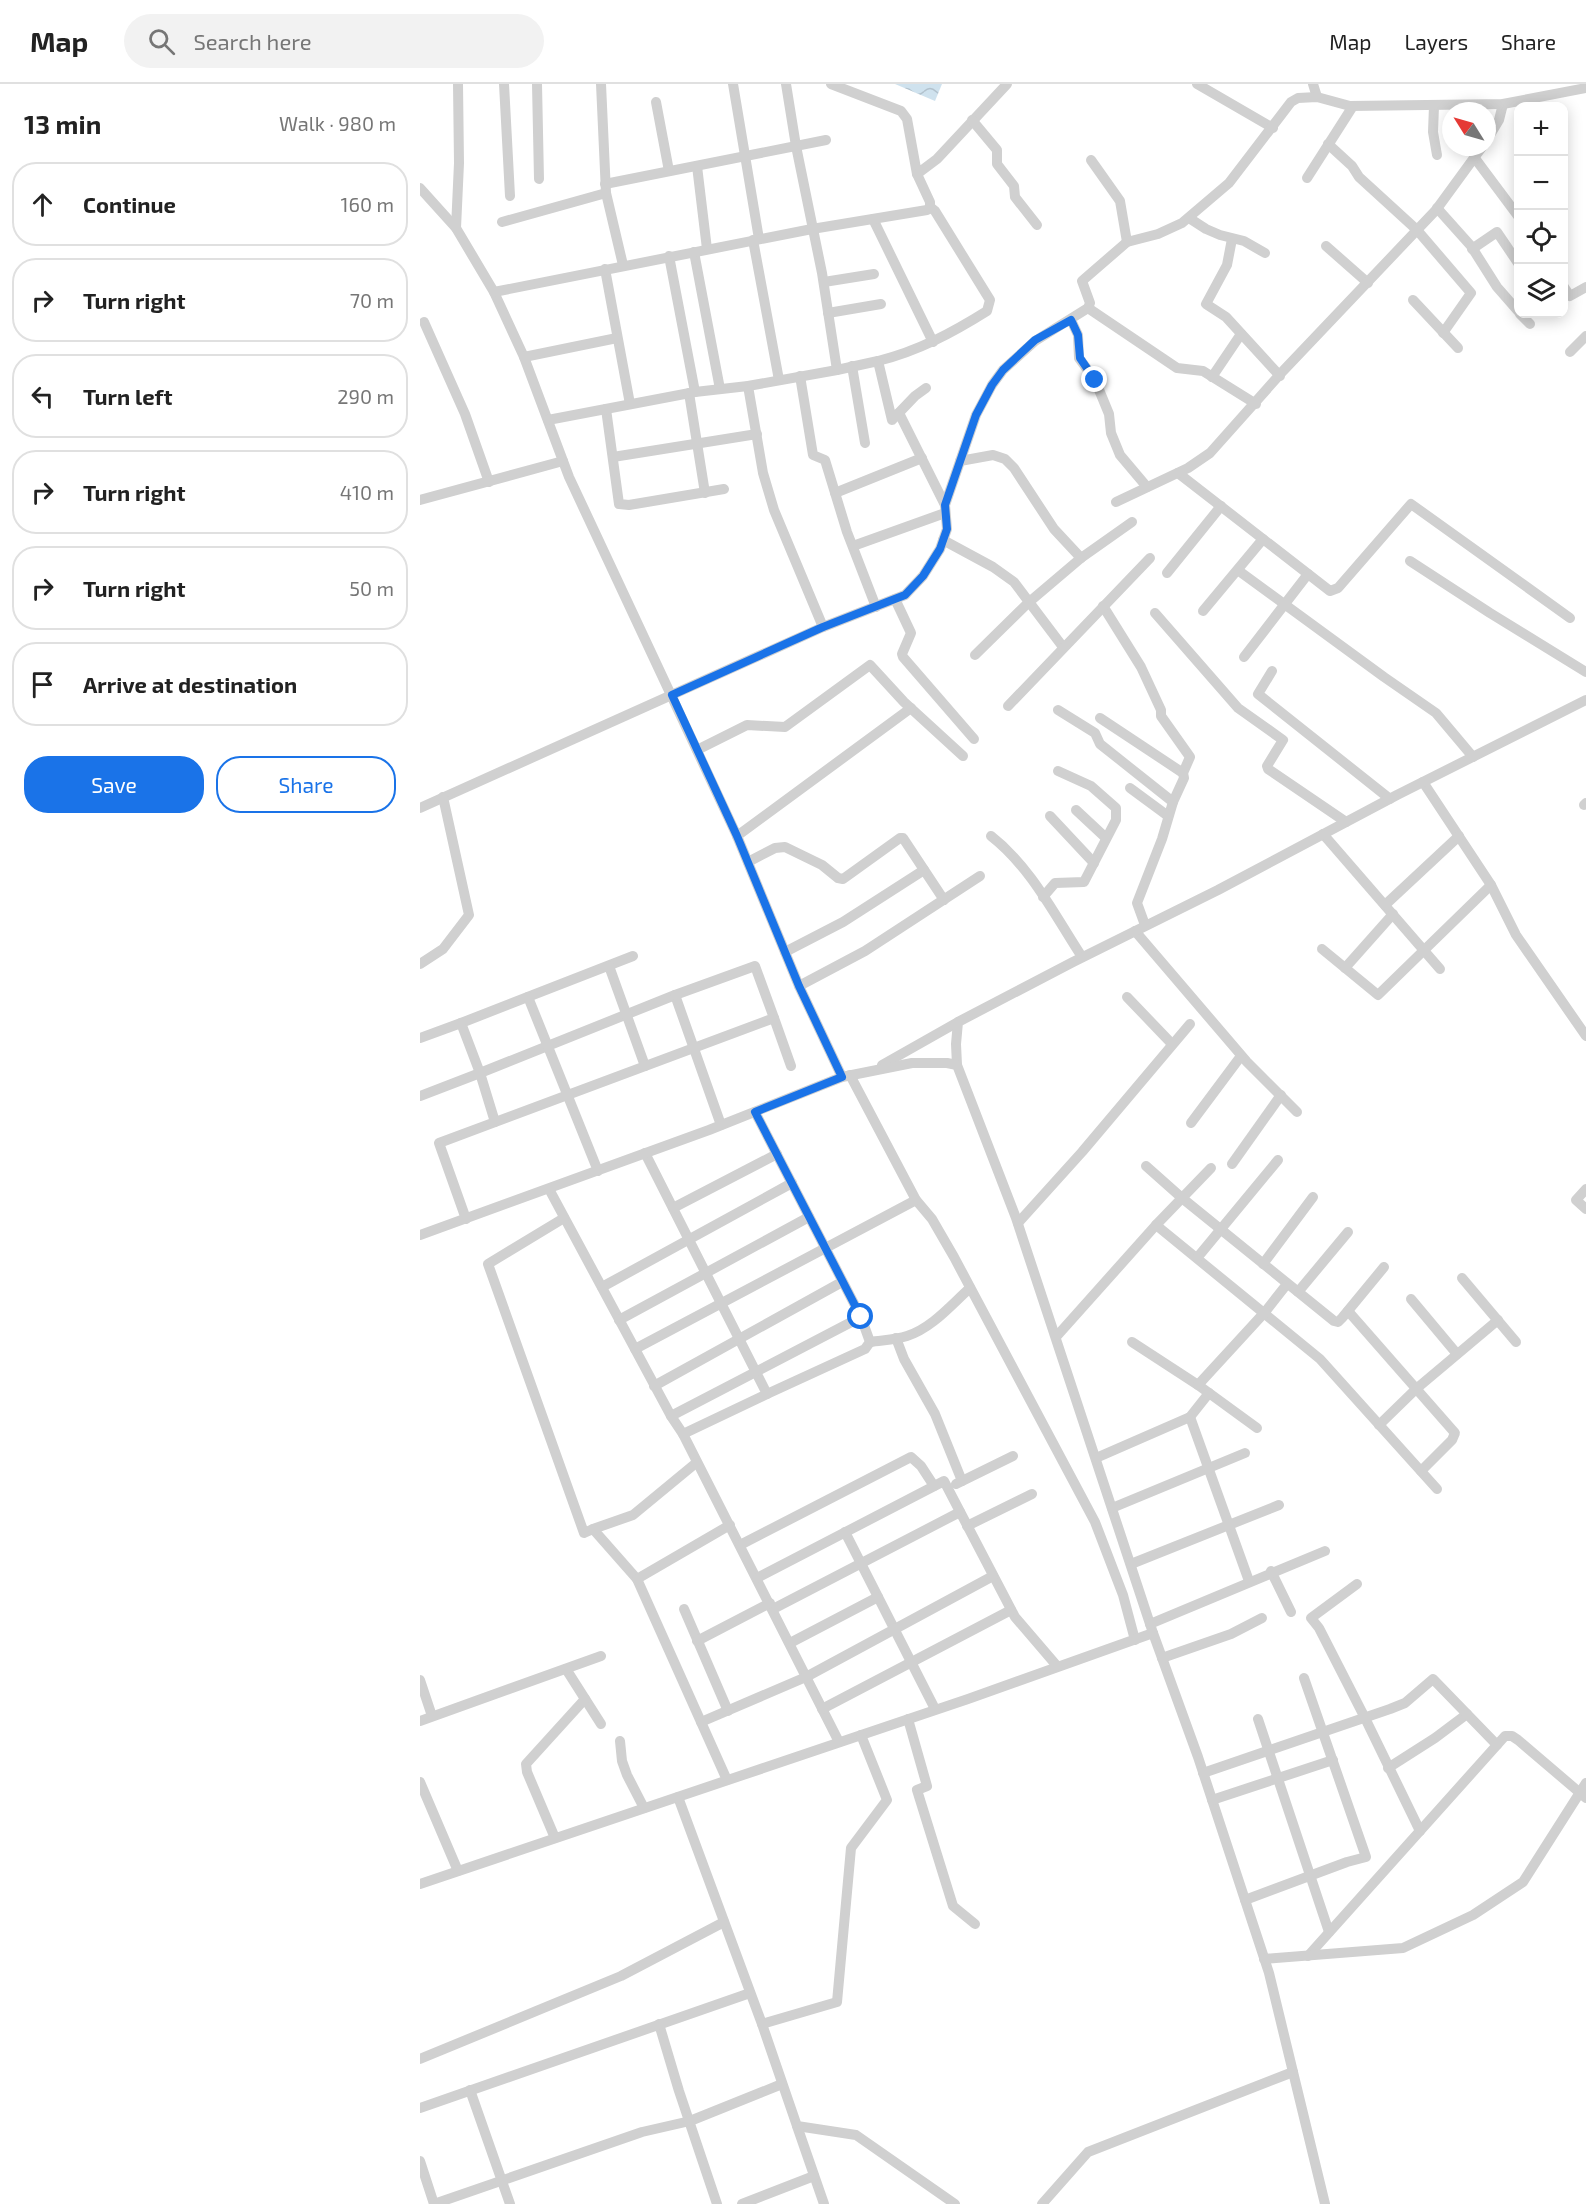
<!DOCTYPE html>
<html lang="en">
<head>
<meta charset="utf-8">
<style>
	body { margin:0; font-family:"Exo 2",sans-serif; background:#f2f2f2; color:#222 }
	.controls { position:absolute; right:18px; top:18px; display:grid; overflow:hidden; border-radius:12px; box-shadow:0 3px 15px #0003 }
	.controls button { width:54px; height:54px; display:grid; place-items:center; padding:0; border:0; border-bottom:2px solid #e0e0e0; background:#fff; color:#222; font:30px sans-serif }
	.compass { position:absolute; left:1022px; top:18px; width:54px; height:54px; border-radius:50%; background:#fff; box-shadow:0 3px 15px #0003; rotate:307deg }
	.stop { position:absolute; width:18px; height:18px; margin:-14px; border:4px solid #1a73e8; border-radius:50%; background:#fff }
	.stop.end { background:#1a73e8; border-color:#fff; box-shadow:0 2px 6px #0008 }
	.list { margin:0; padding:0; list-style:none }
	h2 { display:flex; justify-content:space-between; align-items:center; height:78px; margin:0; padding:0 24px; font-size:26px }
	h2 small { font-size:20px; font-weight:400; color:#767676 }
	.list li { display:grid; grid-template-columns:39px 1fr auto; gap:18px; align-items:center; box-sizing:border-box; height:84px; margin:0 12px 12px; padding:0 12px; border:2px solid #e0e0e0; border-radius:24px }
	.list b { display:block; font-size:22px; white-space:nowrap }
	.list em { font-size:20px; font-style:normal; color:#767676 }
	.actions { display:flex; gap:12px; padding:18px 24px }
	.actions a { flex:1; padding:14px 0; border:2px solid #1a73e8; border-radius:24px; text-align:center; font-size:21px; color:#1a73e8 }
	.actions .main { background:#1a73e8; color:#fff }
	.icon { flex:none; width:33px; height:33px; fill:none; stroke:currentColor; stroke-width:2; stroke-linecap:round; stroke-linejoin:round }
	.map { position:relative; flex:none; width:1166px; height:2120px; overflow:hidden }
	header { display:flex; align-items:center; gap:36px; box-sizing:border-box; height:84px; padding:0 30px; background:#fff; border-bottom:2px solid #e0e0e0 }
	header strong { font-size:28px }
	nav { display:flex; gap:33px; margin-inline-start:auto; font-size:21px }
	.search { width:420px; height:54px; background:#f2f2f2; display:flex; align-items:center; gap:15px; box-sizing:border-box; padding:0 21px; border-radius:33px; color:#767676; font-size:22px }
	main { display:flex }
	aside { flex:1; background:#fff }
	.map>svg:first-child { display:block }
</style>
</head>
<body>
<header>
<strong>Map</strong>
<div class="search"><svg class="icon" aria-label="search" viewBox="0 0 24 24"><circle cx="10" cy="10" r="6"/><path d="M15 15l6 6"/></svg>Search here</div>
<nav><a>Map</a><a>Layers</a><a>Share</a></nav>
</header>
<main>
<aside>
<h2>13 min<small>Walk · 980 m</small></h2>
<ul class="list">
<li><svg class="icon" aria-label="ahead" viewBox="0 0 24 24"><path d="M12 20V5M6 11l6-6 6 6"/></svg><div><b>Continue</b></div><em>160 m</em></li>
<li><svg class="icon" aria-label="right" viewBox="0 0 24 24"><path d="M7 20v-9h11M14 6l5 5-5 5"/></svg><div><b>Turn right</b></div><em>70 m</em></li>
<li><svg class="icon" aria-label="left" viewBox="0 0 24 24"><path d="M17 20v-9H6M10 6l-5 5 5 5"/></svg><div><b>Turn left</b></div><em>290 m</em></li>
<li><svg class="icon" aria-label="right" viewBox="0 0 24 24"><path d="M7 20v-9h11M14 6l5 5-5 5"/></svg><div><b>Turn right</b></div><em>410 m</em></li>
<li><svg class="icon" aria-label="right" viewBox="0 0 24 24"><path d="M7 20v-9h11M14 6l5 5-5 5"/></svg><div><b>Turn right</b></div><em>50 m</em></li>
<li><svg class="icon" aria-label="arrive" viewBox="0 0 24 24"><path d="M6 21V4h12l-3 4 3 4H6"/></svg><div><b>Arrive at destination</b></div></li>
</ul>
<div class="actions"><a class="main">Save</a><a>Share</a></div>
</aside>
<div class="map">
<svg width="1166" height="2120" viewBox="0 0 1166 2120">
	<defs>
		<pattern id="water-waves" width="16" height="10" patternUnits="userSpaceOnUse" patternTransform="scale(1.5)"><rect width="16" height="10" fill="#cfe2ee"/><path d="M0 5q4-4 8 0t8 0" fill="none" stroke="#b2c2cd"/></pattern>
	</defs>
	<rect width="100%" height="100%" fill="#fff"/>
	<path fill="url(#water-waves)" d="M 475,0 L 522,0 L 515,17 Z"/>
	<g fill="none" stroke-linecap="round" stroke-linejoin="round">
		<g stroke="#d0d0d0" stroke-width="10">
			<path d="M 84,0 L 90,112"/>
			<path d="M 117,0 L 119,95"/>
			<path d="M 181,0 L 186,109 L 203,181"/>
			<path d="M 313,0 L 339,155"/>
			<path d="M 366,0 L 376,62 L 402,189 L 417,286"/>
			<path d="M 411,0 L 481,27 L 487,35 L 497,90 L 517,75 L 587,0"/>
			<path d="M 777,0 L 853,44"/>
			<path d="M 893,0 L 897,13"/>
			<path d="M 236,18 L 249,87"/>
			<path d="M 1014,22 L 1013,48 L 1017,71"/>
			<path d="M 552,36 L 577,66 L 577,80 L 594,102 L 595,113 L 617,141"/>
			<path d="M 1067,56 L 1079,36 L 1083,20"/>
			<path d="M 908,60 L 932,82 L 939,93 L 997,146 L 1051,209 L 1023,249"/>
			<path d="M 1054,73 L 1098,132"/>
			<path d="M 671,76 L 700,117 L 707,158"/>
			<path d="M 277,82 L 287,165"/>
			<path d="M 887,94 L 933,22"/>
			<path d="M 185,100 L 406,56"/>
			<path d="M 0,104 L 36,144 L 74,208 L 104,273 L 149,393 L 317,752 L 379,902 L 422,993"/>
			<path d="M 1017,124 L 1051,162 L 1077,203 L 1098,227"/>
			<path d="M 769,134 L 786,145 L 800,151 L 824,157 L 845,169"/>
			<path d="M 453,135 L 513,258"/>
			<path d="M 82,138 L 186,109"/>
			<path d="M 36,144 L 39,79 L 38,0"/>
			<path d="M 812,155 L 807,181 L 786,220 L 806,233 L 860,292"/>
			<path d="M 333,156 L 359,296"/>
			<path d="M 906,162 L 948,199"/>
			<path d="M 1052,165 L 1077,148 L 1098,179"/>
			<path d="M 274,168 L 300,305"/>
			<path d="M 249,172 L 275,308"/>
			<path d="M 185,185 L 210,320"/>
			<path d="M 404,198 L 454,190"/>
			<path d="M 1144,203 L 1150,212 L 1166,203"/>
			<path d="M 74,208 L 392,145 L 507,126 L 510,123 L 510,118 L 497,90"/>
			<path d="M 993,216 L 1038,264"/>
			<path d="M 668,224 L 757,284 L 783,287 L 836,320"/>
			<path d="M 408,229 L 461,220"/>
			<path d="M 1100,230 L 1110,240"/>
			<path d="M 651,236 L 658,251 L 659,274 L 675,296 L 689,330 L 691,349 L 700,371 L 727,403"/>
			<path d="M 4,238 L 45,330 L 69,398"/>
			<path d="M 1150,268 L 1166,252"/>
			<path d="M 104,273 L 197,254"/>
			<path d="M 458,277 C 498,267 532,249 567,227 L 570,216 L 515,127 L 510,123"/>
			<path d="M 432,282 L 445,359"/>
			<path d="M 380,292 L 393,371 L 405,376 L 427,448 L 456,523"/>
			<path d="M 792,293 L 821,250"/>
			<path d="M 328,302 L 343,389 L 354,426 L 403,543"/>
			<path d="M 269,309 L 285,409"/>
			<path d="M 186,325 L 199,420 L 209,421 L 304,405"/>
			<path d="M 479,329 L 525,421"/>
			<path d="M 128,336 L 275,308 L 328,302 L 417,286 L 458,277 L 472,336 L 495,312 L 506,304"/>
			<path d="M 193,373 L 337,350"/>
			<path d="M 540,377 L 573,371 L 585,375 L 594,384 L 634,445 L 661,474"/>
			<path d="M 758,389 L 910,507 L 918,504 L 991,420 L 1150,534"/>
			<path d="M 415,409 L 502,374"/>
			<path d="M 0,416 L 143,377"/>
			<path d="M 696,418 L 768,384 L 790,369 L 863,287 L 1016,126 L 1062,63"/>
			<path d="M 523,456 L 573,483 L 594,498 L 643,563"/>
			<path d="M 433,462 L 525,429"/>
			<path d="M 990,477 L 1070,529 L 1166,588"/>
			<path d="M 819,487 L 964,593 L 1016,629 L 1053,673"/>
			<path d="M 747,489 L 801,422"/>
			<path d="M 475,515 L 491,549 L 482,570 L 483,573 L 554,655"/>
			<path d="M 683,522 L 721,583 L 741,626 L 741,632 L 770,673 L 763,689"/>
			<path d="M 783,527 L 843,455"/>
			<path d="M 735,529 L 818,624 L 863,656 L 847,682 L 848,685 L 926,738"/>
			<path d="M 555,571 L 608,519 L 661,474 L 712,438"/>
			<path d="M 824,573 L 888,490"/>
			<path d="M 852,587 L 838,610 L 970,715"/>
			<path d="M 588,622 L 730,474"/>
			<path d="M 638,626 L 675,649 L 680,660 L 753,718 L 742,755 L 717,819 L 725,841"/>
			<path d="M 680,634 L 763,689 L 764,694 L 753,718"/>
			<path d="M 277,666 L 327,641 L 365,643 L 450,581 L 484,618 L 543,672"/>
			<path d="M 1003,698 L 1071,801 L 1096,851 L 1166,952"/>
			<path d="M 710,704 L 748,732"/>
			<path d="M 1164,721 L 1166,719"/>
			<path d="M 0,724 L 403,543 L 485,511 L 503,492 L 520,465 L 527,445 L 525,421 L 556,331 L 572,301 L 583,286 L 615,257 L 668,224 L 670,219 L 662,197 L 707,158 L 738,150 L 762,139 L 809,99 L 871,18 L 878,14 L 897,13 L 930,22 L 1083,20 L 1166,4"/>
			<path d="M 656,726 L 686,754"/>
			<path d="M 630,732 L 674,779"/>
			<path d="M 903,750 L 1020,885"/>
			<path d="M 317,752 L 491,624"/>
			<path d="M 571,752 C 611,783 635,832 662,873"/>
			<path d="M 328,778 L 355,764 L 365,763 L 402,781 L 418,794 L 423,795 L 480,754 L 483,754 L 524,816"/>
			<path d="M 623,813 L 635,799 L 664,798 L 696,736 L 696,724 L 671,702 L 638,687"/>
			<path d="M 965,821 L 1039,752"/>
			<path d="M 715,847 L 827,978 L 877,1028"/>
			<path d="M 902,865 L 958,911 L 1071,801"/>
			<path d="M 365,868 L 423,838 L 504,786"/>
			<path d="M 213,872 L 41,939 L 60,989 L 255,911 L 301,1041"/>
			<path d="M 0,880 L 23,865 L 49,831 L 23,713"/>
			<path d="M 189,882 L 225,982"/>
			<path d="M 925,884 L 973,830"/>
			<path d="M 379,902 L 445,867 L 560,792"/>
			<path d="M 108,913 L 178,1087"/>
			<path d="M 707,913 L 752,960"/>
			<path d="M 354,934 L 371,982"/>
			<path d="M 0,954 L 41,939"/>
			<path d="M 462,981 L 538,938"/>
			<path d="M 537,981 L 536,960 L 538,938 L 653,878 L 798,806 L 977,711 L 1166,616"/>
			<path d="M 430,991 L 496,1116 L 512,1135 L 534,1173 L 675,1438 L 703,1511 L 715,1556"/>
			<path d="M 0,1012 L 60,989 L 75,1038"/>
			<path d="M 335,1028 L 441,1233 L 450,1258 L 445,1265 L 347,1310"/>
			<path d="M 771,1039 L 821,972"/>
			<path d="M 225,1069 L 347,1310 L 263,1350"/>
			<path d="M 812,1080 L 861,1011"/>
			<path d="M 726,1082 L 762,1114 L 914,1237 L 918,1238 L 922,1234 L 964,1183"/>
			<path d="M 129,1105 L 251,1332 L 263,1350 L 419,1658"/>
			<path d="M 1166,1105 L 1156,1116 L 1166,1125"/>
			<path d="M 253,1124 L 357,1070"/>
			<path d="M 144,1134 L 68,1180 L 164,1449 L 173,1445"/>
			<path d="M 46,1135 L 19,1059 L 354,934 L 335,882 L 255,911"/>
			<path d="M 598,1139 L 662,1068 L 770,940"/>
			<path d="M 736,1141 L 900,1275 L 1017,1405"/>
			<path d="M 0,1151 L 289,1046 L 422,993 L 492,979 L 527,979 L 537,981 L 596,1134 L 733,1549 L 778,1673 L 849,1889 L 905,2120"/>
			<path d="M 777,1174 L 858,1076"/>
			<path d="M 843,1180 L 893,1113"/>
			<path d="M 1042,1194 L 1096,1258"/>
			<path d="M 182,1203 L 372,1099"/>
			<path d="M 878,1208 L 928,1148"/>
			<path d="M 991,1215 L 1037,1270"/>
			<path d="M 928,1227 L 1035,1349 L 1032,1356 L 1001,1387"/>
			<path d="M 199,1236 L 389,1133"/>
			<path d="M 636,1253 L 736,1141 L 791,1084"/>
			<path d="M 476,1254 L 484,1275 L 515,1330 L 542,1397"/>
			<path d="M 450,1258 C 462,1256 475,1256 487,1252 C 512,1244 531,1221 550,1204"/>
			<path d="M 712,1258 L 778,1301 L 837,1344"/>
			<path d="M 215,1265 L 496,1116"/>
			<path d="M 778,1301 L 845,1228 L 867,1200"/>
			<path d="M 234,1302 L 422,1198"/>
			<path d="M 251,1332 L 441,1233"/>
			<path d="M 770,1333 L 829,1497"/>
			<path d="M 959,1341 L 996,1305 L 1078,1236"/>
			<path d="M 676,1374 L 770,1333 L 789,1309"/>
			<path d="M 276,1379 L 213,1431 L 173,1445 L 217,1495 L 307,1696"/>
			<path d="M 536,1400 L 593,1372"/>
			<path d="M 692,1424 L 825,1369"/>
			<path d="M 547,1442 L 612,1410"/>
			<path d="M 425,1448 L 515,1625"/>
			<path d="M 320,1461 L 491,1373 L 501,1382 L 514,1402"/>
			<path d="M 711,1480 L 859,1421"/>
			<path d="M 851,1487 L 871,1528"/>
			<path d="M 337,1494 L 524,1397 L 595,1533 L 637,1582"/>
			<path d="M 217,1495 L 310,1441"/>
			<path d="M 937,1500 L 891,1534 L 899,1544 L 945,1634 L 1000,1747"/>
			<path d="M 264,1525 L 308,1627"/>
			<path d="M 353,1525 L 540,1428"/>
			<path d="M 730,1540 L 905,1467"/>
			<path d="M 277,1557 L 350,1519"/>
			<path d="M 370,1559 L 458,1513"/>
			<path d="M 742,1574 L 811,1550 L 842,1534"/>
			<path d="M 146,1585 L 181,1640"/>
			<path d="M 0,1596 L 12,1632"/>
			<path d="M 402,1625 L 591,1526"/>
			<path d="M 488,1635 L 507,1702 L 497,1706 L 533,1822 L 555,1840"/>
			<path d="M 838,1635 L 909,1848"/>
			<path d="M 0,1637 L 181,1572"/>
			<path d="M 281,1638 L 386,1593 L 573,1492"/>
			<path d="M 200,1657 L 202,1677 L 207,1691 L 224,1724"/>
			<path d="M 968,1684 L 1015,1654 L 1047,1630"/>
			<path d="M 783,1689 L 970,1625 L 985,1619 L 1013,1595 L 1077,1661"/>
			<path d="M 0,1698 L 38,1787"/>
			<path d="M 258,1713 L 342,1940 L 377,2042 L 436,2051 L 535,2120"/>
			<path d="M 792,1716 L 913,1676"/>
			<path d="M 135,1754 L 107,1688 L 106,1680 L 165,1615"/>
			<path d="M 0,1800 L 548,1615 L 733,1549"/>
			<path d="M 825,1816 L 927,1778 L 946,1773 L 884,1594"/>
			<path d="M 888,1872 L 1085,1652 L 1092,1652 L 1098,1656 L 1166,1714"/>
			<path d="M 844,1875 L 983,1864 L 1053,1831 L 1103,1798 L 1166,1699"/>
			<path d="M 239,1940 L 259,2007 L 297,2120"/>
			<path d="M 342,1940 L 417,1918 L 431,1764 L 467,1716 L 441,1651"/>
			<path d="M 0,1975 L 201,1892 L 304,1838"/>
			<path d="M 50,2006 L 90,2120"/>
			<path d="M 0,2024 L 330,1909"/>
			<path d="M 377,2042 L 404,2120"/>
			<path d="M 0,2077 L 14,2120"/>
			<path d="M 14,2120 L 222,2048 L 270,2037 L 362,2000"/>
			<path d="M 322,2120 L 394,2092"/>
			<path d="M 622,2120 L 668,2068 L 873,1988"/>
		</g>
	</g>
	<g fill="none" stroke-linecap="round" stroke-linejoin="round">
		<path stroke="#1a73e8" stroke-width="8" d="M 441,1233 L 335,1028 L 422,993 L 379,902 L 317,752 L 252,611 L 403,543 L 485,511 L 503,492 L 520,465 L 527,445 L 525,421 L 556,331 L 572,301 L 583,286 L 615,256 L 651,236 L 658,251 L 660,274 L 675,296"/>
	</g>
</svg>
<div class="controls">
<button>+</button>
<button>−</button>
<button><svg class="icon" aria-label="locate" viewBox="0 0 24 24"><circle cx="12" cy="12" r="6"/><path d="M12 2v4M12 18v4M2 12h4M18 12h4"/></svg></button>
<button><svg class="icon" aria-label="layers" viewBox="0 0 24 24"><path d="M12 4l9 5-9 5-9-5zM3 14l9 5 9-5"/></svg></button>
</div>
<svg class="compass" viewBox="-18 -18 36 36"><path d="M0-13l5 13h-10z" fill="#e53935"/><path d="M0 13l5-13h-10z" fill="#767676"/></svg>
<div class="stop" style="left:441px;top:1233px"></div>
<div class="stop end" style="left:675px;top:296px"></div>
</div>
</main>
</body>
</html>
